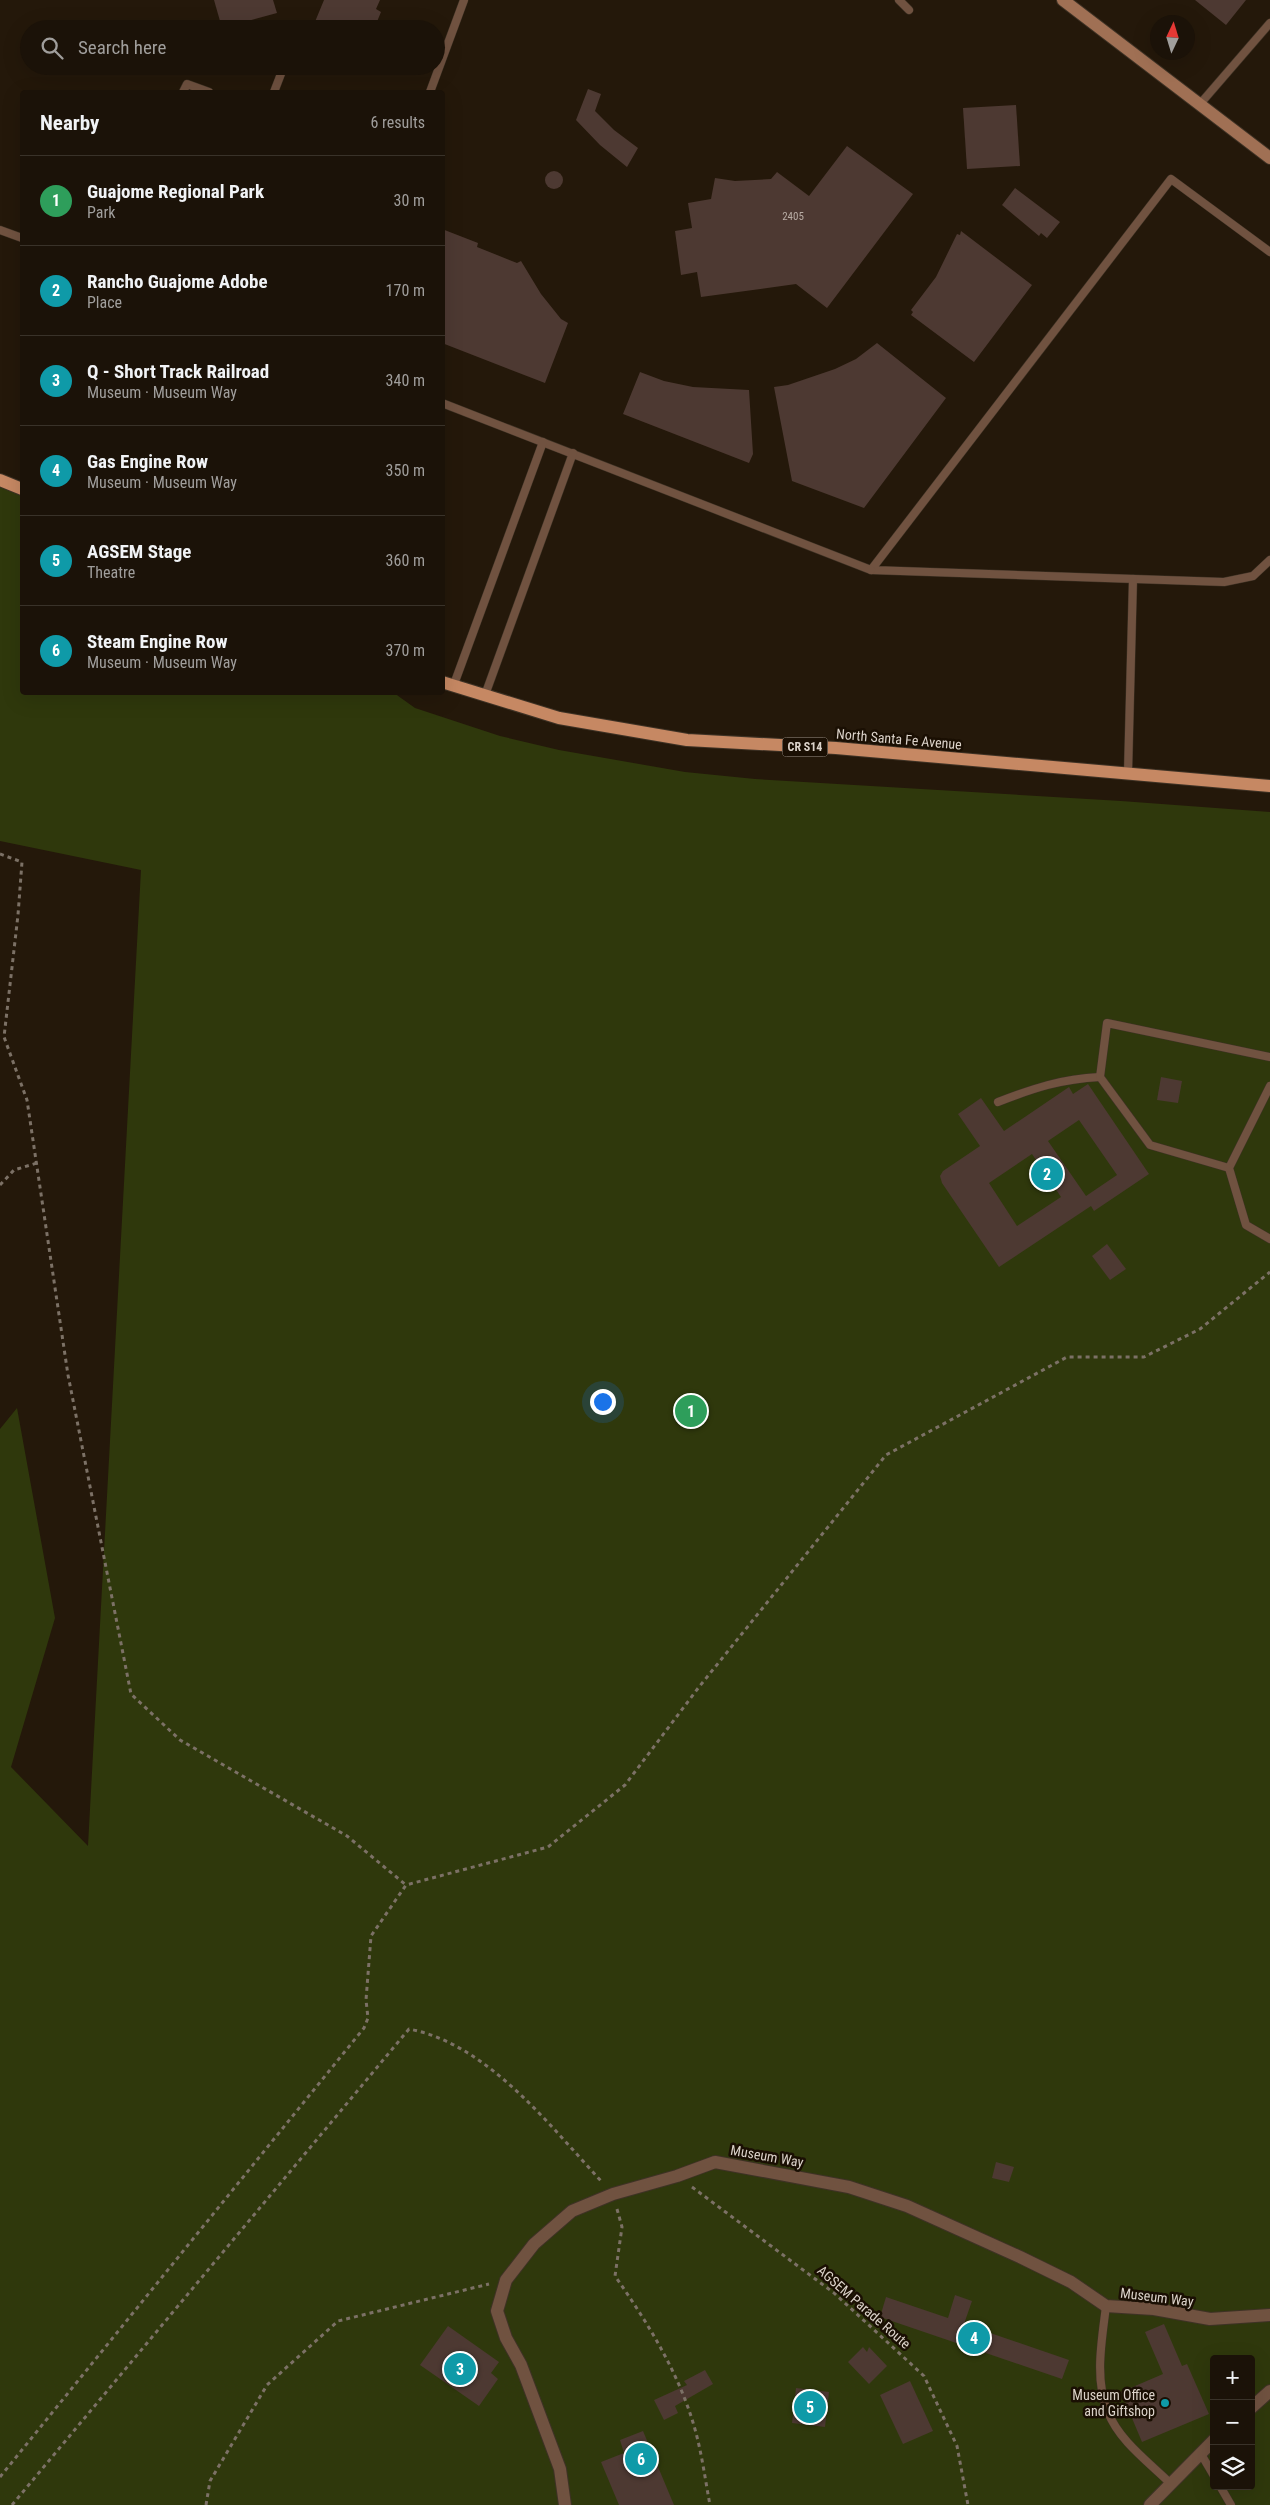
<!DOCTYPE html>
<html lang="en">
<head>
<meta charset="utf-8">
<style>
	body { margin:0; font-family:"Roboto Condensed",sans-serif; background:#282016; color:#f1f3f6 }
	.controls { position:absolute; right:15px; bottom:15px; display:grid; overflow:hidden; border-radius:5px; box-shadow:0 5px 20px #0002 }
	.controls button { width:45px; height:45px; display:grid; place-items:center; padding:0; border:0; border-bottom:1px solid #393229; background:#1b1208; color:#f1f3f6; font:25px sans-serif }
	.compass { position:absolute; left:1150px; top:15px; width:45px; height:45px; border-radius:50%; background:#1b1208; box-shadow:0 5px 20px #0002; rotate:4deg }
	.you { position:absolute; left:602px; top:1401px; width:18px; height:18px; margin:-12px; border:4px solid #fff; border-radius:50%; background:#1a73e8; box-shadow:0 0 0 8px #1a73e833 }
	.badge { display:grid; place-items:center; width:32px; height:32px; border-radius:50%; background:#0b8043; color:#fff; font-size:16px; font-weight:700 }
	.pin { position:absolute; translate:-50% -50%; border:2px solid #fff; box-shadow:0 1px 5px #0006 }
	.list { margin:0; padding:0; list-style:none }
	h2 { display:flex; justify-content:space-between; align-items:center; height:65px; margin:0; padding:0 20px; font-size:21px }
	h2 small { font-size:16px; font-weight:400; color:#a09e9c }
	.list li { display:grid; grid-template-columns:32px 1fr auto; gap:15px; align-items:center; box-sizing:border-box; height:90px; padding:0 20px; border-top:1px solid #393229 }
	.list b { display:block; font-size:19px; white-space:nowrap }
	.list p { margin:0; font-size:16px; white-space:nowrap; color:#a09e9c }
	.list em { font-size:16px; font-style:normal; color:#a09e9c }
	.icon { flex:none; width:28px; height:28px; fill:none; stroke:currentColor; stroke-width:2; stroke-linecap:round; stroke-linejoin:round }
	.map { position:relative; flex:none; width:1270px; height:2505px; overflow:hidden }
	.search { position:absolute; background:#1b1208; box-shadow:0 5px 20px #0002; left:20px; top:20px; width:425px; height:55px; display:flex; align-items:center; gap:12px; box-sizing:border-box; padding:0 18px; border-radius:28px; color:#a09e9c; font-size:19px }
	.panel { position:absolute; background:#1b1208; box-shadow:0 5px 20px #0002; left:20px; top:90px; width:425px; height:605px; border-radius:5px }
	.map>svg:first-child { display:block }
</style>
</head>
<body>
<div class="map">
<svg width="1270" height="2505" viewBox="0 0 1270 2505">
	<rect width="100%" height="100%" fill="#24180a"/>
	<path fill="#2f380c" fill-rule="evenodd" d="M 0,478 L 22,486 L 22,692 L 394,693 L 415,708 L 500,736 L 559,750 L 685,772 L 755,779 L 1121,801 L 1270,812 L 1270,2505 L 0,2505 L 0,1429 L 17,1408 L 55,1618 L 11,1767 L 88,1846 L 141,870 L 0,841 ZM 1214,2359 L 1251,2359 L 1251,2486 L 1214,2486 Z"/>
	<g fill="#4d3932" fill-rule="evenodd">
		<path d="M 214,0 L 273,0 L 277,13 L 222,28 Z"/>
		<path d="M 324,0 L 380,0 L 376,9 L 381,12 L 374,29 L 312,29 Z"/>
		<path d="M 1195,0 L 1246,0 L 1226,25 Z"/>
		<path d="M 588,89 L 601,94 L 595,111 L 614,130 L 638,148 L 627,167 L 600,145 L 576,120 Z"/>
		<path d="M 1016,105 L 1020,166 L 967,169 L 963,108 Z"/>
		<path d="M 847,146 L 913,194 L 827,308 L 796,284 L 701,297 L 697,272 L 681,275 L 675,231 L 692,228 L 688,203 L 711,199 L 715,178 L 735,181 L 771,179 L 777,172 L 809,196 Z"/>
		<circle cx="554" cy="180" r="9"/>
		<path d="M 1015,188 L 1060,222 L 1047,238 L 1041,233 L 1039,236 L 1002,205 Z"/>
		<path d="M 442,229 L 478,243 L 477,247 L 517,263 L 521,261 L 541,294 L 561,319 L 568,323 L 545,383 L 442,343 Z"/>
		<path d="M 961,231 L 1032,285 L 974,362 L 911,315 L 913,312 L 911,310 L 936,277 L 957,234 L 960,235 Z"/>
		<path d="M 877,343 L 946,398 L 864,508 L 792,481 L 774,387 L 788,385 L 835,369 L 856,359 Z"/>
		<path d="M 640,372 L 664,381 L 693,387 L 749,390 L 753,454 L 749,463 L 623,414 Z"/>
		<path d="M 1161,1077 L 1182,1081 L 1178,1103 L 1157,1100 Z"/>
		<path d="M 1088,1084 L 1149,1174 L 1094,1211 L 1091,1206 L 999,1267 L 942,1183 L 940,1176 L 943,1171 L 980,1146 L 958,1114 L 981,1098 L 1004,1131 L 1069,1087 L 1073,1094 ZM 1079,1120 L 1117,1175 L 1086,1196 L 1048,1141 ZM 1032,1154 L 1061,1197 L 1017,1226 L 989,1183 Z"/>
		<path d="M 1107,1244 L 1126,1269 L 1110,1280 L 1092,1256 Z"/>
		<path d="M 996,2162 L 1014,2167 L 1009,2182 L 992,2178 Z"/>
		<path d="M 955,2295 L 972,2301 L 964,2324 L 1069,2360 L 1062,2379 L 880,2317 L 886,2297 L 948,2318 Z"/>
		<path d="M 1164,2324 L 1182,2366 L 1187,2364 L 1209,2414 L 1142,2442 L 1121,2392 L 1163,2374 L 1145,2332 Z"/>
		<path d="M 448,2326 L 499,2362 L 491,2373 L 498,2379 L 479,2406 L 420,2365 Z"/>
		<path d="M 863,2347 L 867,2352 L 869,2347 L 887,2366 L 869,2384 L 848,2362 Z"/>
		<path d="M 705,2370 L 713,2384 L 675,2406 L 678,2413 L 664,2420 L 654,2400 L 687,2385 L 684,2381 Z"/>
		<path d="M 910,2381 L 933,2431 L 903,2444 L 880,2395 Z"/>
		<path d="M 796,2388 L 829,2392 L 825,2427 L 792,2423 Z"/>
		<path d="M 643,2431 L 674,2505 L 619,2505 L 601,2462 L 624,2453 L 620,2440 Z"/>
	</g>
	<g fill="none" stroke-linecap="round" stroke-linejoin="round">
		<defs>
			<g id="lane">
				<path d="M 899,0 L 909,10"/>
				<path d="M 183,92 L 187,84 L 209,92"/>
				<path d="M 274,92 L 284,66"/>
				<path d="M 430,92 L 464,0"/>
				<path d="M 1200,104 L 1270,23"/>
				<path d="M 0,230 L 22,238"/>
				<path d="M 1270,252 L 1171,179 L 871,570 L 1224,582 L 1253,576 L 1270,560"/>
				<path d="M 442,403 L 871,570"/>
				<path d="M 453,687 L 543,442"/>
				<path d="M 485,695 L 573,453"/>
				<path d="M 1128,773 L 1133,579"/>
				<path d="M 1270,1086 L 1229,1168 L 1246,1225 L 1270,1239"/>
				<path d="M 998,1102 C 1034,1088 1061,1079 1100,1077"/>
				<path d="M 1229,1168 L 1150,1145 L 1100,1077 L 1107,1023 L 1270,1057"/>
				<path d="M 1106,2306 C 1102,2340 1094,2379 1108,2412 C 1119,2441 1150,2463 1171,2484"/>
				<path d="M 1201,2454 L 1214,2476"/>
				<path d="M 1220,2486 L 1231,2505"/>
			</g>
			<g id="street">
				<path d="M 1251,2408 L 1270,2391"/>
				<path d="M 565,2505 L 560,2469 L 521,2365 L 506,2338 L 497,2311 L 506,2280 L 534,2244 L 572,2211 L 613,2194 L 677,2176 L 715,2162 L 849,2187 L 907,2206 L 1020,2257 L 1071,2282 L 1106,2306 L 1154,2309 L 1210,2319 L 1270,2315"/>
				<path d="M 1150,2505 L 1214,2440"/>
			</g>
			<path id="secondary" d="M 1063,0 L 1270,158"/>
			<g id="primary">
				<path d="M 0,480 L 22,489"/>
				<path d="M 442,682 L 559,718 L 687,740 L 836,748 L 1270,786"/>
			</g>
		</defs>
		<use href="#lane" stroke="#3e3225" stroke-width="9"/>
		<use href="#street" stroke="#3e3225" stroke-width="14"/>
		<use href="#secondary" stroke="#3e3225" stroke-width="14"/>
		<use href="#primary" stroke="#3e3225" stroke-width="14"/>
		<g stroke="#7c7166" stroke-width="3" stroke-dasharray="4 4" stroke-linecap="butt">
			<path d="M 0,854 L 22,862 L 18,915 L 4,1037 L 27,1100 L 68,1375 L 131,1694 L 180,1740 L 347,1836 L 406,1885"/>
			<path d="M 0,1185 L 14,1170 L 37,1163"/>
			<path d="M 692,2187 L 834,2293 L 924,2376 L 957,2446 L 968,2505"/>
			<path d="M 617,2209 L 622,2227 L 615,2276 C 650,2326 684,2381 698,2441 C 703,2462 706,2484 710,2505"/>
			<path d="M 0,2477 L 364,2028 L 368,2018 L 366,2000 L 371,1936 L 406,1885 L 548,1847 L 625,1785 L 699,1687 L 886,1455 L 1067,1357 L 1144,1357 L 1200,1329 L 1270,1272"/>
			<path d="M 12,2505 L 409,2029 C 488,2044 550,2126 602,2182"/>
			<path d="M 206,2505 L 210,2481 L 267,2385 L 338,2321 L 489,2284"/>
		</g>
		<use href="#lane" stroke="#705240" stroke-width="8"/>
		<use href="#street" stroke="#705240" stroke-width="12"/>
		<use href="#secondary" stroke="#a07054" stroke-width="12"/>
		<use href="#primary" stroke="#c68863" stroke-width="12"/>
	</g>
	<circle fill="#0f9aa8" stroke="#1a0f03" stroke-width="2" cx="1165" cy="2403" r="5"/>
	<g text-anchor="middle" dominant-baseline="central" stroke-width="5" stroke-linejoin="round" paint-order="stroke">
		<g font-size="11" fill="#b8aca4">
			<text x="793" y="216">2405</text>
		</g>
		<rect fill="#1a0f03" stroke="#a2988e" stroke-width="1" x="782.5" y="737.5" width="45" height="19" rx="4"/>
		<g font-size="12" font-weight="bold" fill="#dcd3ca">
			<text x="805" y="747">CR S14</text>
		</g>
		<g font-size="14" fill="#dcd3ca" stroke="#1a0f03">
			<text transform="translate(899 739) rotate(5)">North Santa Fe Avenue</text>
			<text transform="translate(767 2156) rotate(10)">Museum Way</text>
			<text transform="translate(1157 2297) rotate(7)">Museum Way</text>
			<text transform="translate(864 2307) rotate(41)">AGSEM Parade Route</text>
		</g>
		<g font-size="14" fill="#dcd3ca" stroke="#1a0f03" text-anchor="end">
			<text x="1155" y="2395">Museum Office<tspan x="1155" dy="16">and Giftshop</tspan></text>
		</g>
	</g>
</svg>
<div class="controls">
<button>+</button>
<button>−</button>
<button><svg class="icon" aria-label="layers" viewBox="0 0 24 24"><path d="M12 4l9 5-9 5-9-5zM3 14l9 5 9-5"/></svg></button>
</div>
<svg class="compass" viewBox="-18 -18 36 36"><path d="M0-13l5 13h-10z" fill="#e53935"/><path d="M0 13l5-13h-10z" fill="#a09e9c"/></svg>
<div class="you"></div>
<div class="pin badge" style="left:691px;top:1411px;background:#2e9e5b">1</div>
<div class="pin badge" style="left:1047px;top:1174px;background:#0f9aa8">2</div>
<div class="pin badge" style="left:460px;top:2369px;background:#0f9aa8">3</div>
<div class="pin badge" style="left:974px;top:2338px;background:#0f9aa8">4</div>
<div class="pin badge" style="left:810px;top:2407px;background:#0f9aa8">5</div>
<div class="pin badge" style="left:641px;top:2459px;background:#0f9aa8">6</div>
<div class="search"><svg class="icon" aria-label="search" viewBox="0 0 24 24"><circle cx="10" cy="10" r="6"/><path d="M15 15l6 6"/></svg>Search here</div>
<section class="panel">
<h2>Nearby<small>6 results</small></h2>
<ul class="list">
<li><span class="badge" style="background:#2e9e5b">1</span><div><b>Guajome Regional Park</b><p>Park</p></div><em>30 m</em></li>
<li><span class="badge" style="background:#0f9aa8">2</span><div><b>Rancho Guajome Adobe</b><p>Place</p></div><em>170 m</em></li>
<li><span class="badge" style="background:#0f9aa8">3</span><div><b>Q - Short Track Railroad</b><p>Museum · Museum Way</p></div><em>340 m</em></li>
<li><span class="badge" style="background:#0f9aa8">4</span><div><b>Gas Engine Row</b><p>Museum · Museum Way</p></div><em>350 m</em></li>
<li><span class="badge" style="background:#0f9aa8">5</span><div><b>AGSEM Stage</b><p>Theatre</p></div><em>360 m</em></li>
<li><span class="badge" style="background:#0f9aa8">6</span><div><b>Steam Engine Row</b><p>Museum · Museum Way</p></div><em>370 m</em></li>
</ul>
</section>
</div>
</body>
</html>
